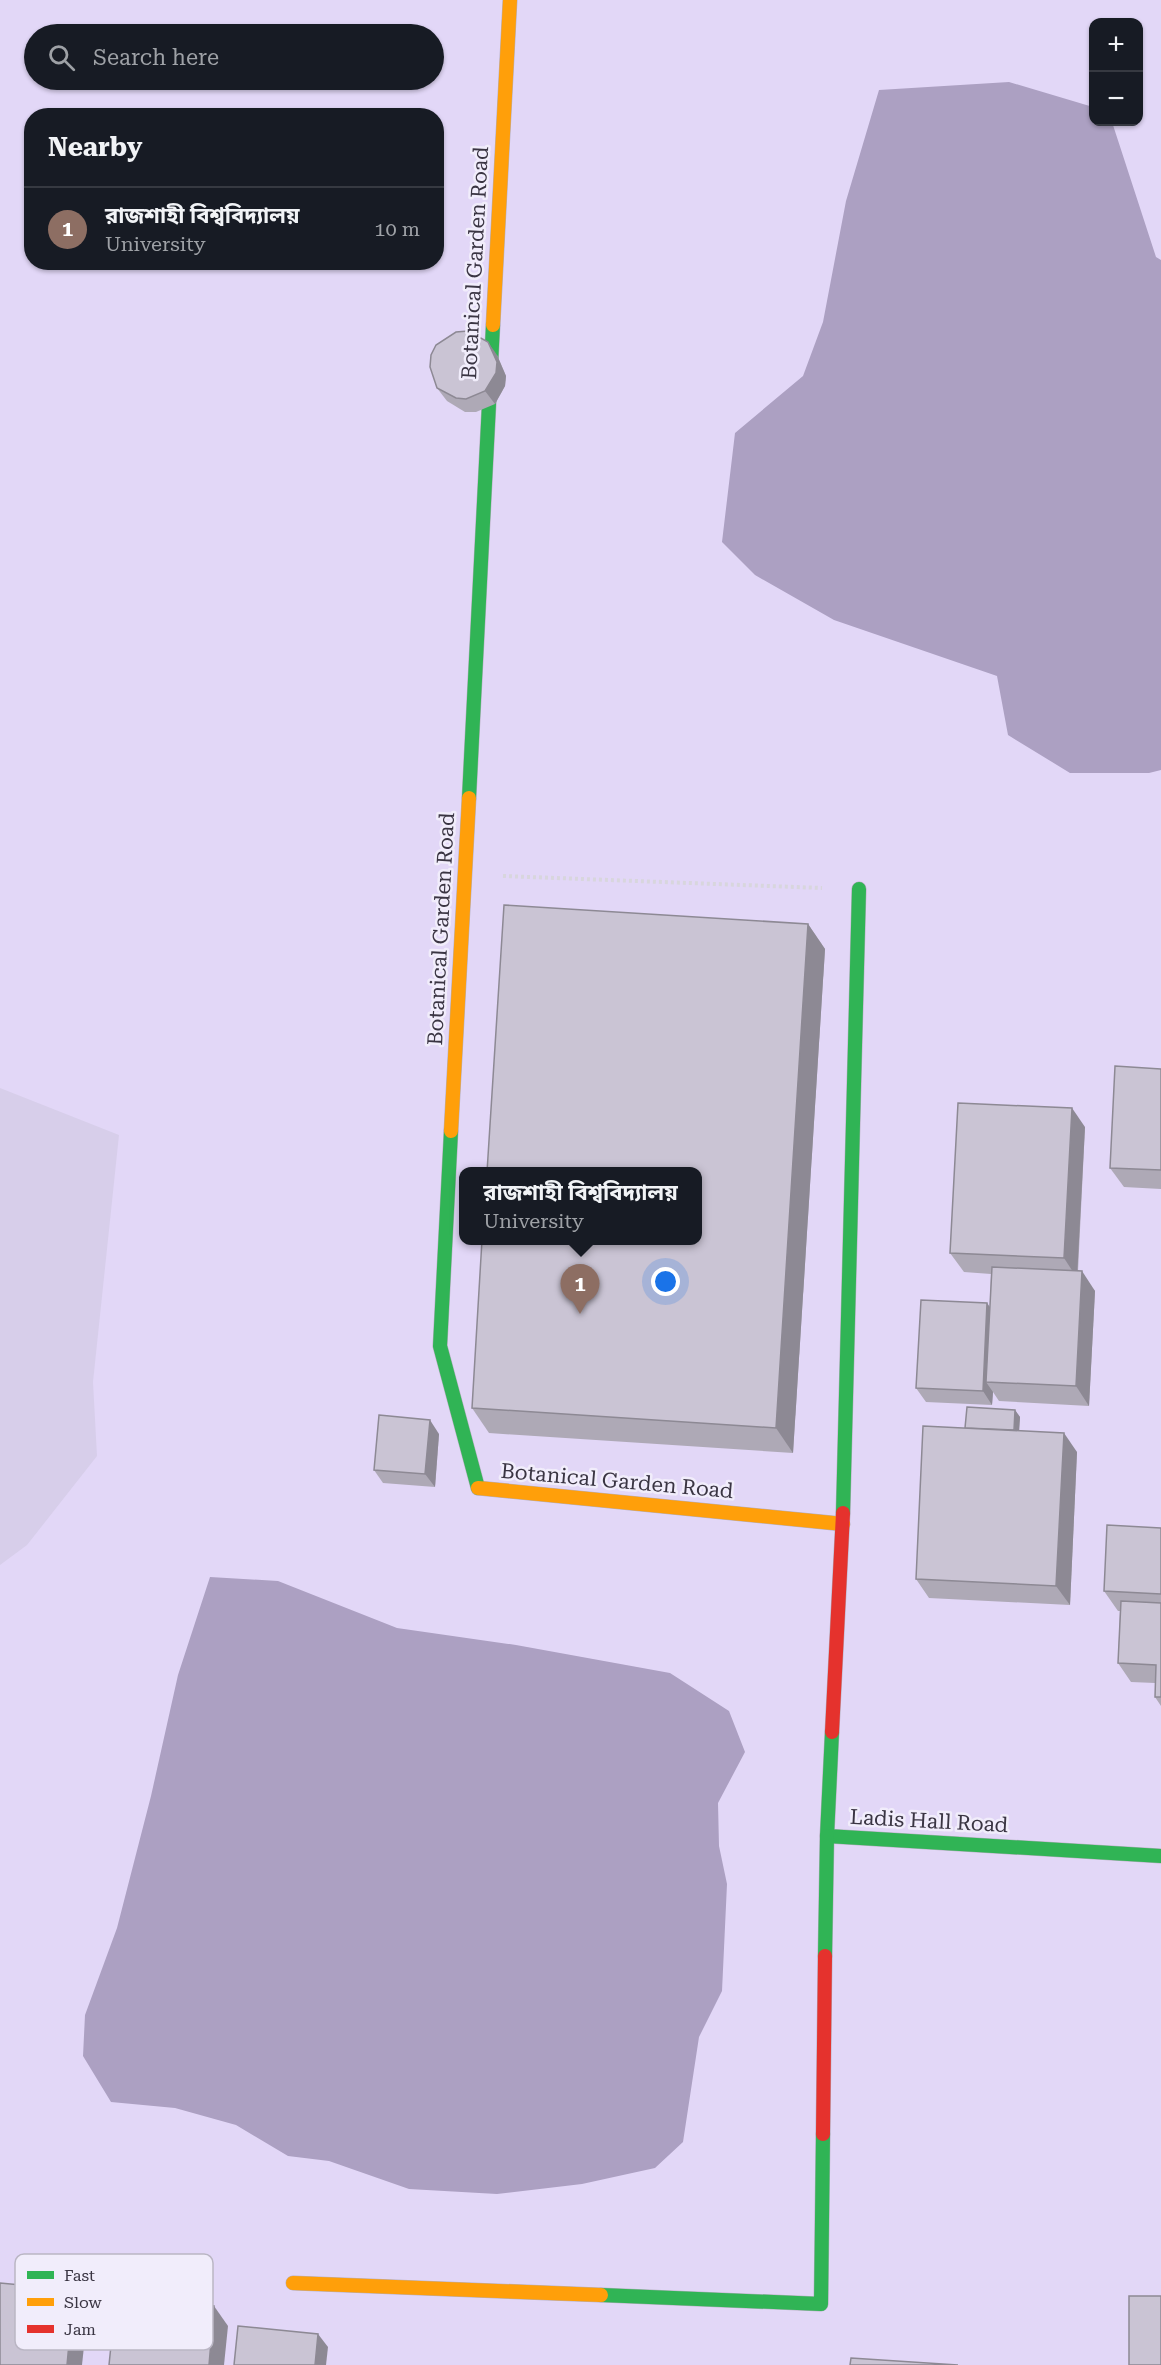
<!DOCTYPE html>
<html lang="en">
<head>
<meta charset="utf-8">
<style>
	body { margin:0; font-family:"Roboto Serif","Noto Sans Bengali",serif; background:#242831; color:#f1f3f6 }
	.controls { position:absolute; right:18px; top:18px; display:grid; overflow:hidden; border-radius:12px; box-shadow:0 2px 4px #0004 }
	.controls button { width:54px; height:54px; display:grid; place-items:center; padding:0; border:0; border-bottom:2px solid #363941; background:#171b24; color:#f1f3f6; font:30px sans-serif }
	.you { position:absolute; left:666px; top:1282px; width:21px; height:21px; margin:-15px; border:4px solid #fff; border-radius:50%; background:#1a73e8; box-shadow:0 0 0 9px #1a73e833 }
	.badge { display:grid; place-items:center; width:39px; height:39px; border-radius:50%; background:#7c3aed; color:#fff; font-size:20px; font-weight:700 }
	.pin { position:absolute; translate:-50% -50px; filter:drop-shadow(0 2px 3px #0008) }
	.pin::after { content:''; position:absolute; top:32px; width:21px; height:18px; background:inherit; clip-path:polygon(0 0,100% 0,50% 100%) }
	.popup { position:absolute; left:459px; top:1167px; width:243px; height:78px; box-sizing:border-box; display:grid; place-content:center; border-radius:12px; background:#171b24; filter:drop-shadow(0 2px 4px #0005); font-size:20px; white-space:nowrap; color:#9ea1a6 }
	.popup b { font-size:22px; color:#f1f3f6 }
	.popup::after { content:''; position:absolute; left:50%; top:100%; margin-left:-12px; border:12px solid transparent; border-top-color:#171b24 }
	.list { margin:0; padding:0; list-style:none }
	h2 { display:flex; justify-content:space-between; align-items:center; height:78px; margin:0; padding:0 24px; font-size:26px }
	h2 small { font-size:20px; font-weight:400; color:#9ea1a6 }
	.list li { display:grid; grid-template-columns:39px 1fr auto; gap:18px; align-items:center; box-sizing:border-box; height:84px; padding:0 24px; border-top:2px solid #363941 }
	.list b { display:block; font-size:22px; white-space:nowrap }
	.list p { margin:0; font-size:20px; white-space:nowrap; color:#9ea1a6 }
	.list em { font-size:20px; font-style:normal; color:#9ea1a6 }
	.icon { flex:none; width:33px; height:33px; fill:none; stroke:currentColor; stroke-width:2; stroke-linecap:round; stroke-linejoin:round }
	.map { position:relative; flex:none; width:1161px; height:2365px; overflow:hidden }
	.search { position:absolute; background:#171b24; box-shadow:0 2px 4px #0004; left:24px; top:24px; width:420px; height:66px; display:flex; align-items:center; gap:15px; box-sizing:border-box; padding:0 21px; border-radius:33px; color:#9ea1a6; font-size:22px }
	.panel { position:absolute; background:#171b24; box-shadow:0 2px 4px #0004; left:24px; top:108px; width:420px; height:162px; border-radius:24px }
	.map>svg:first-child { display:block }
</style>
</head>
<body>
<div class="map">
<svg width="1161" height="2365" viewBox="0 0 1161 2365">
	<rect width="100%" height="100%" fill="#eae3f7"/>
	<path fill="#e2d7f7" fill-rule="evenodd" d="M 0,0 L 1161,0 L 1161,2365 L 0,2365 ZM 1094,22 L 1138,22 L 1138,122 L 1094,122 ZM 34,34 L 434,34 L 434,80 L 34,80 ZM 32,116 L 436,116 L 436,262 L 32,262 ZM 463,1172 L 697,1172 L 697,1240 L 463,1240 Z"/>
	<path fill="#d7ceea" d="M 0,1088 L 119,1135 L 93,1382 L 97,1456 L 27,1545 L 0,1565 Z"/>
	<g fill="#aca0c2">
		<path d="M 1009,82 L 1093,107 L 1094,122 L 1112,122 L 1156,257 L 1161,260 L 1161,770 L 1149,773 L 1070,773 L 1008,735 L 997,676 L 834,620 L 755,575 L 722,542 L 735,433 L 803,376 L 823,322 L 846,201 L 879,90 Z"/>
		<path d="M 210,1577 L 278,1581 L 397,1628 L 516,1645 L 670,1673 L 729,1711 L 745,1752 L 718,1803 L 719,1846 L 727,1884 L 722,1991 L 699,2037 L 683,2142 L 655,2168 L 582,2184 L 497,2194 L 409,2189 L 329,2161 L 288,2156 L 236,2125 L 175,2108 L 111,2102 L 83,2056 L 85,2015 L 117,1928 L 151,1796 L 178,1675 Z"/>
	</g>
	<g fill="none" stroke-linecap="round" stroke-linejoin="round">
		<defs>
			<g id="fast">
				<path d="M 469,798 L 493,325"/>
				<path d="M 451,1131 L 440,1346 L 478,1488"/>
				<path d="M 843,1513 L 859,889"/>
				<path d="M 832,1732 L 827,1836 L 1161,1856"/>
				<path d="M 825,1956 L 827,1836"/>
				<path d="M 601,2295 L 821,2304 L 823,2134"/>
			</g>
			<g id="slow">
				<path d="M 493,325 L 510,0"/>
				<path d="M 451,1131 L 469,798"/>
				<path d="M 478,1488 L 843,1524"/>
				<path d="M 293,2283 L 601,2295"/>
			</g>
			<g id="jam">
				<path d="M 832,1732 L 843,1513"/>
				<path d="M 823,2134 L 825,1956"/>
			</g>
		</defs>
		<use href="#fast" stroke="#b4afbe" stroke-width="15"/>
		<use href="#slow" stroke="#b4afbe" stroke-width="15"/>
		<use href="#jam" stroke="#b4afbe" stroke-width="15"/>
		<path stroke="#d8d6dd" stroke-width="4" stroke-dasharray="3 3" stroke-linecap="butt" d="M 503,876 L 822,888"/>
		<use href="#fast" stroke="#30b455" stroke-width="14"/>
		<use href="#slow" stroke="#ff9f0a" stroke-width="14"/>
		<use href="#jam" stroke="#e5322d" stroke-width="14"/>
	</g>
	<g fill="#aea9b6">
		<path d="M 497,355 L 506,376 L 505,386 L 495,404 L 476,412 L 465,412 L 447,401 L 437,388 Z"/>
		<path d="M 808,924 L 825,949 L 793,1453 L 489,1433 L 472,1408 Z"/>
		<path d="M 1161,1069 L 1161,1189 L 1124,1187 L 1110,1168 Z"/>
		<path d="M 1085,1127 L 1078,1271 L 1095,1291 L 1089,1406 L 999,1401 L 993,1392 L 992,1405 L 926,1402 L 916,1388 L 987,1303 L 990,1307 L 991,1274 L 964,1272 L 950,1253 Z"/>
		<path d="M 1015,1410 L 1020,1417 L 1019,1431 L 1077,1452 L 1070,1605 L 929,1598 L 916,1579 Z"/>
		<path d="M 439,1434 L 435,1487 L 383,1483 L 374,1470 Z"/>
		<path d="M 1161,1528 L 1161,1706 L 1155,1697 L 1155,1683 L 1131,1682 L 1118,1663 L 1120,1611 L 1118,1611 L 1104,1591 Z"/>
	</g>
	<g fill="#8d8994">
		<path d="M 488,342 L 497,355 L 506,376 L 505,386 L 495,404 L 485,391 Z"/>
		<path d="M 808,924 L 825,949 L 793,1453 L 776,1428 Z"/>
		<path d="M 1072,1108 L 1085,1127 L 1077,1278 L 1064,1258 Z"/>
		<path d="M 1082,1271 L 1095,1291 L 1089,1406 L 1076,1386 Z"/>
		<path d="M 987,1303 L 996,1317 L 986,1382 L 993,1392 L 992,1405 L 983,1391 Z"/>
		<path d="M 1015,1410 L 1020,1417 L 1018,1446 L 1014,1439 Z"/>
		<path d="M 430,1420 L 439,1434 L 435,1487 L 425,1474 Z"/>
		<path d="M 1064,1433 L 1077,1452 L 1070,1605 L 1056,1586 Z"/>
		<path d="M 74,2290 L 88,2309 L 82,2365 L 67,2365 Z"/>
		<path d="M 214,2306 L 228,2326 L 224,2365 L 209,2365 Z"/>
		<path d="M 318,2334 L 328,2347 L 326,2365 L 315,2365 Z"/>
	</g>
	<g fill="#cac4d4" stroke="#8d8994" stroke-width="1.5">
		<path d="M 468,331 L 488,342 L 497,362 L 496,373 L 485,391 L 466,399 L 456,398 L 437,388 L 430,367 L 431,355 L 436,345 L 456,332 Z"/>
		<path d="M 504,905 L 808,924 L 776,1428 L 472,1408 L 482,1240 L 697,1240 L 697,1172 L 487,1172 Z"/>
		<path d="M 1115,1066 L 1161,1069 L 1161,1170 L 1110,1168 Z"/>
		<path d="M 958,1103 L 1072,1108 L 1064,1258 L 950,1253 Z"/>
		<path d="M 992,1267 L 1082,1271 L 1076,1386 L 986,1382 Z"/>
		<path d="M 921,1300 L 987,1303 L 983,1391 L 916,1388 Z"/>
		<path d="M 967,1407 L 1015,1410 L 1014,1430 L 965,1428 Z"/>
		<path d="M 379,1415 L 430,1420 L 425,1474 L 374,1470 Z"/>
		<path d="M 923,1426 L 1064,1433 L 1056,1586 L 916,1579 Z"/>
		<path d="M 1107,1525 L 1161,1528 L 1161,1594 L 1104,1591 Z"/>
		<path d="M 1121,1601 L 1161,1603 L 1161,1697 L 1155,1697 L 1156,1665 L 1118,1663 Z"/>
		<path d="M 0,2283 L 74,2290 L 67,2365 L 0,2365 Z"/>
		<rect x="1129" y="2296" width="32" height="69"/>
		<path d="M 116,2297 L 214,2306 L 209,2365 L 109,2365 Z"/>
		<path d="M 238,2326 L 318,2334 L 315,2365 L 234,2365 Z"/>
		<path d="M 851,2358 L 958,2365 L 850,2365 Z"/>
	</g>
	<g text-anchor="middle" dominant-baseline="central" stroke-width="5" stroke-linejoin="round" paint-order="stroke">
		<g font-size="21" fill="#3a3543" stroke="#f1edfb">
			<text transform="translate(475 263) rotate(-87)">Botanical Garden Road</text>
			<text transform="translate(441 929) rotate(-87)">Botanical Garden Road</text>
			<text transform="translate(617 1481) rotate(5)">Botanical Garden Road</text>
			<text transform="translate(929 1821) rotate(3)">Ladis Hall Road</text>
		</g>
	</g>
	<rect x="15" y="2254" width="198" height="96" rx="9" fill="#f1edfb" stroke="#bab6c4" stroke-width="1.5"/>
	<rect x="27" y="2271" width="27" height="8" fill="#30b455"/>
	<rect x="27" y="2298" width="27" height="8" fill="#ff9f0a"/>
	<rect x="27" y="2325" width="27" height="8" fill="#e5322d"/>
	<g font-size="16" fill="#3a3543">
		<text x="64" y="2281">Fast</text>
		<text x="64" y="2308">Slow</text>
		<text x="64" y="2335">Jam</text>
	</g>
</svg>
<div class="controls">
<button>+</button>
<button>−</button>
</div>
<div class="you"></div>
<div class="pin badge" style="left:580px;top:1314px;background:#8d6e63">1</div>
<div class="popup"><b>রাজশাহী বিশ্ববিদ্যালয়</b>University</div>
<div class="search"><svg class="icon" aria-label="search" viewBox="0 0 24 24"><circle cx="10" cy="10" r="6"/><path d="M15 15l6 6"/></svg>Search here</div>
<section class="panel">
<h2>Nearby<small></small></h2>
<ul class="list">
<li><span class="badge" style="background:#8d6e63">1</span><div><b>রাজশাহী বিশ্ববিদ্যালয়</b><p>University</p></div><em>10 m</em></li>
</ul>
</section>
</div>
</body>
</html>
